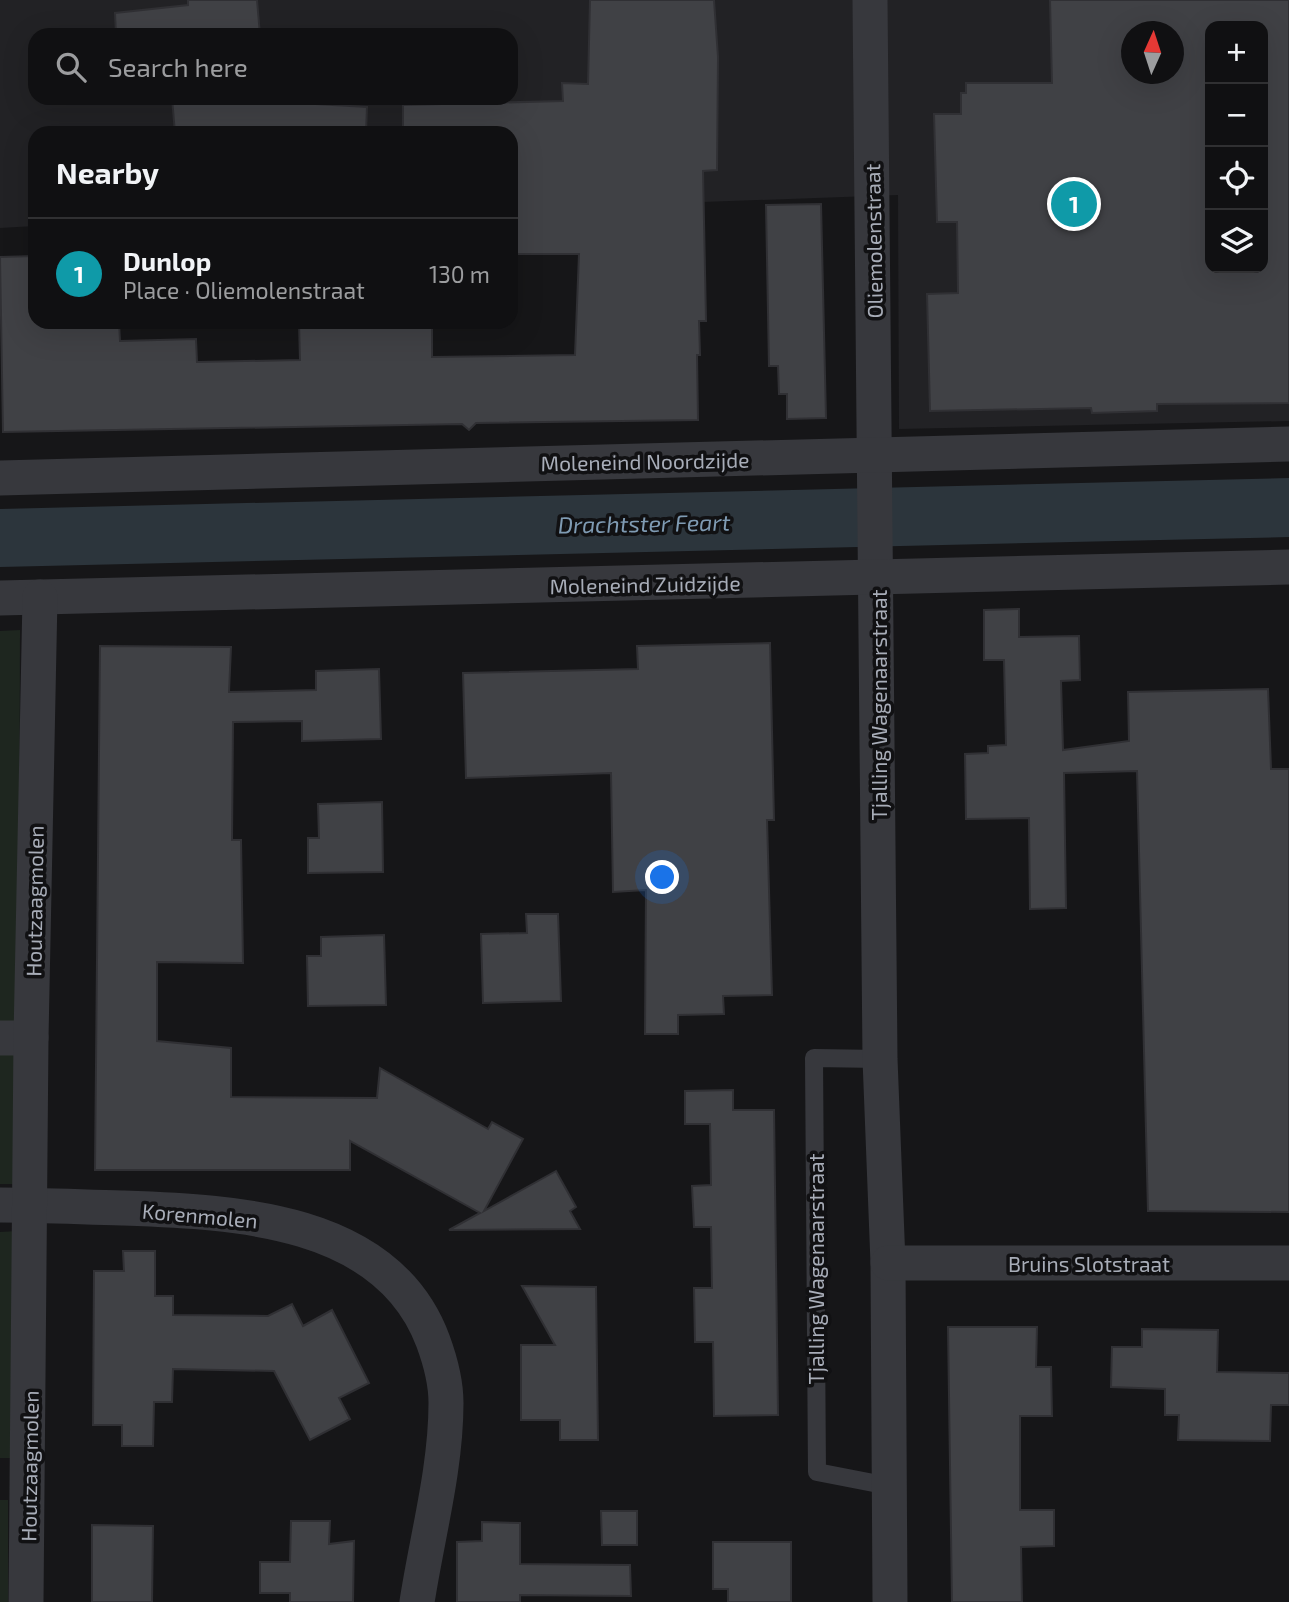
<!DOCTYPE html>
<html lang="en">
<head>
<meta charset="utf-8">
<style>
	body { margin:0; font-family:"Exo 2",sans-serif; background:#1e1e20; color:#f1f3f6 }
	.controls { position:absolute; right:21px; top:21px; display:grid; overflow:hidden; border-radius:14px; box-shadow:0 7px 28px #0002 }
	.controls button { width:63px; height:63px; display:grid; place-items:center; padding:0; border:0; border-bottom:2px solid #303032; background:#101012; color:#f1f3f6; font:35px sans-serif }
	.compass { position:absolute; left:1121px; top:21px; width:63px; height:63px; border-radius:50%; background:#101012; box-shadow:0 7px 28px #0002; rotate:3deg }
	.you { position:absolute; left:663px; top:878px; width:24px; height:24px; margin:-18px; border:5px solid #fff; border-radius:50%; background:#1a73e8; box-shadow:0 0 0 10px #1a73e833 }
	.badge { display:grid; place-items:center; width:46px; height:46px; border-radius:50%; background:#f2b134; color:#fff; font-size:23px; font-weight:700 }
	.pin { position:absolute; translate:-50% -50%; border:4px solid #fff; box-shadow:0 2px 7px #0006 }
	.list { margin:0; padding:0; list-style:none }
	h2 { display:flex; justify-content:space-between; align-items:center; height:91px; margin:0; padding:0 28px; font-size:30px }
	h2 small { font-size:23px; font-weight:400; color:#9c9d9f }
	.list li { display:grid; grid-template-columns:46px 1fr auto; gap:21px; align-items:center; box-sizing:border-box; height:112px; padding:0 28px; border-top:2px solid #303032 }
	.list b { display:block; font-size:26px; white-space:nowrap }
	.list p { margin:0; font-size:23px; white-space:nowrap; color:#9c9d9f }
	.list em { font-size:23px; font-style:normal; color:#9c9d9f }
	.icon { flex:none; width:38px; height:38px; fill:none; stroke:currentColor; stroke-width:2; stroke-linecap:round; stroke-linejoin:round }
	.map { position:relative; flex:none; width:1289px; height:1602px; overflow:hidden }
	.search { position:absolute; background:#101012; box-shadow:0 7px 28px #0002; left:28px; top:28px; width:490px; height:77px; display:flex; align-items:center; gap:18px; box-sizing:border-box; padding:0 24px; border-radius:21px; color:#9c9d9f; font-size:26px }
	.panel { position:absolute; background:#101012; box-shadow:0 7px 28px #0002; left:28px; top:126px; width:490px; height:203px; border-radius:21px }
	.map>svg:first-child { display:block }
</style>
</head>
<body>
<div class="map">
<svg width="1289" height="1602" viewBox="0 0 1289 1602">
	<rect width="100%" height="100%" fill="#161618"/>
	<path fill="#222225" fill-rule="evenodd" d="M 0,0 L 1289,0 L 1289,421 L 899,429 L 898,195 L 511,209 L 511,133 L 35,133 L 35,226 L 0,228 ZM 1210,26 L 1263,26 L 1263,268 L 1210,268 ZM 1132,32 L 1174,32 L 1174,74 L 1132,74 ZM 35,35 L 511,35 L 511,98 L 35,98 Z"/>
	<g fill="#1e261f">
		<path d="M 20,630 L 18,1184 L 0,1184 L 0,631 Z"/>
		<path d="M 18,1231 L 14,1458 L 0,1458 L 0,1232 Z"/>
		<rect x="0" y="1500" width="8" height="102"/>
	</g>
	<path fill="#2c353c" d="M 1289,478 L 1289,537 L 0,567 L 0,509 Z"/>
	<g fill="#404145" stroke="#303034" stroke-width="2" fill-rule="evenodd">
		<path d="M 188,0 L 257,0 L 260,35 L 116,35 L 115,13 L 188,5 Z"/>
		<path d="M 590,0 L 714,0 L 718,57 L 717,170 L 703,171 L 706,321 L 699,321 L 700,355 L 697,355 L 698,420 L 476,423 L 469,430 L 462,424 L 3,432 L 0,257 L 35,256 L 35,322 L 119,322 L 120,341 L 196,339 L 197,362 L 300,360 L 299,322 L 432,322 L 432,357 L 575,355 L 579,254 L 517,254 L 516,192 L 511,192 L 511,133 L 403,133 L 403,105 L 563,101 L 562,83 L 588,84 Z"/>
		<path d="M 1050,0 L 1289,0 L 1289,403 L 1157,404 L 1157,411 L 1092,413 L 1091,408 L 930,411 L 927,294 L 958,293 L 957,222 L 937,222 L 934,114 L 961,114 L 961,93 L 966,93 L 966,83 L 1052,83 ZM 1210,26 L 1263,26 L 1263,268 L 1210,268 ZM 1131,32 L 1173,32 L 1173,74 L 1131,74 Z"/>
		<path d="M 172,98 L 266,98 L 266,101 L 367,107 L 366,133 L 175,133 Z"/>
		<path d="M 821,204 L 826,418 L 787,419 L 787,394 L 779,394 L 778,366 L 769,366 L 766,205 Z"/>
		<path d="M 1019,609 L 1019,637 L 1079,636 L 1080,680 L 1061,681 L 1063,750 L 1129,741 L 1128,692 L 1268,689 L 1271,769 L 1289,769 L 1289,1212 L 1148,1211 L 1137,771 L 1064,773 L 1066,908 L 1030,909 L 1029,818 L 966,819 L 965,754 L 988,753 L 988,746 L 1006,745 L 1004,660 L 984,660 L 984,610 Z"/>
		<path d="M 770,643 L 774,820 L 767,820 L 772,995 L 723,996 L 724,1014 L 678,1015 L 678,1034 L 645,1034 L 646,890 L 613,892 L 611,773 L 466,778 L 463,673 L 638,669 L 637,646 Z"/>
		<path d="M 100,646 L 231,647 L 229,692 L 316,690 L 316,671 L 379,669 L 381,739 L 302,741 L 302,721 L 233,722 L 232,840 L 241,840 L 243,963 L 157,962 L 157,1041 L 231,1048 L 231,1097 L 377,1098 L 380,1068 L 488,1129 L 492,1122 L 523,1139 L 484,1211 L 556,1171 L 576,1207 L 570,1211 L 580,1229 L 449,1230 L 480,1213 L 350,1141 L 350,1170 L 95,1170 Z"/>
		<path d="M 382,802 L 383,872 L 308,873 L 308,838 L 319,838 L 318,804 Z"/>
		<path d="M 526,914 L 558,914 L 561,1001 L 483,1003 L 481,934 L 527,933 Z"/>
		<path d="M 384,935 L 386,1005 L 308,1006 L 307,956 L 321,956 L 321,937 Z"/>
		<path d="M 733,1090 L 733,1110 L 774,1110 L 778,1415 L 714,1416 L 713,1342 L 695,1342 L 694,1288 L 712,1288 L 711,1227 L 694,1227 L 692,1186 L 711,1185 L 710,1124 L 685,1124 L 685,1091 Z"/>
		<path d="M 123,1251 L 155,1251 L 155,1296 L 173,1296 L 173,1315 L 268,1316 L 292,1304 L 303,1326 L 332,1310 L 369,1383 L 339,1398 L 350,1419 L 310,1440 L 274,1371 L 173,1369 L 172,1402 L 154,1402 L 153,1446 L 122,1446 L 122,1425 L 93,1425 L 94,1271 L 124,1271 Z"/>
		<path d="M 522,1286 L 596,1287 L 598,1440 L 560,1440 L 560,1420 L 521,1420 L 521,1345 L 555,1345 Z"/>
		<path d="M 948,1327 L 1037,1327 L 1036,1367 L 1051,1367 L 1052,1416 L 1020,1416 L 1020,1510 L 1054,1510 L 1054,1546 L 1021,1547 L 1022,1602 L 952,1602 Z"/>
		<path d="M 1142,1329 L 1218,1330 L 1217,1372 L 1289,1373 L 1289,1405 L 1271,1405 L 1270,1441 L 1178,1440 L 1179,1415 L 1165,1415 L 1165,1389 L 1111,1387 L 1112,1347 L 1142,1347 Z"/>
		<path d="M 601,1511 L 637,1511 L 637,1545 L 602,1545 Z"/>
		<path d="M 291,1521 L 330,1521 L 329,1544 L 354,1541 L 353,1602 L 290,1602 L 290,1593 L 260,1593 L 260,1562 L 290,1562 Z"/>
		<path d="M 482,1522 L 520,1523 L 520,1564 L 630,1565 L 631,1596 L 520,1595 L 520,1602 L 457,1602 L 457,1542 L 482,1541 Z"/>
		<path d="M 92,1525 L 153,1526 L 152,1602 L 92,1602 Z"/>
		<path d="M 713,1542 L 791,1542 L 791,1602 L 728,1602 L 728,1589 L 713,1589 Z"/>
	</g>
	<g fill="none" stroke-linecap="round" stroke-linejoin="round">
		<path stroke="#37383d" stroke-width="18" d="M 880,1059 L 814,1058 L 817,1472 L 889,1486"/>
		<g stroke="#37383d" stroke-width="35">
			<path d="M 870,0 L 880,1059 L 888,1263 L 890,1602"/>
			<path d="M 0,478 L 1289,444"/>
			<path d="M 0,598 L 1289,567"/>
			<path d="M 0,1038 L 31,1038"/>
			<path d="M 0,1205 C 41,1205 81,1207 122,1208 C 233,1212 387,1217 433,1341 C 440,1360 446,1381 446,1403 C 446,1469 427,1537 417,1602"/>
			<path d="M 888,1263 L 1289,1263"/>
			<path d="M 26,1602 L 31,1038 L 40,597"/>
		</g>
	</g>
	<g text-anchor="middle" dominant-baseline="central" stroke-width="7" stroke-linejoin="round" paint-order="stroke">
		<g font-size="21" fill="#a8adb8" stroke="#111113">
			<text transform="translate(873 241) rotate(-91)">Oliemolenstraat</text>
			<text transform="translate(645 461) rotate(-1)">Moleneind Noordzijde</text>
			<text transform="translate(645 584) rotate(-1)">Moleneind Zuidzijde</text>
			<text transform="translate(878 705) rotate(-90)">Tjalling Wagenaarstraat</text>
			<text transform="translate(34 901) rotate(-89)">Houtzaagmolen</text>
			<text transform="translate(200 1215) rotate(5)">Korenmolen</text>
			<text x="1089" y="1263">Bruins Slotstraat</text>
			<text transform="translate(815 1269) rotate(-90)">Tjalling Wagenaarstraat</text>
			<text transform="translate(29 1466) rotate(-89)">Houtzaagmolen</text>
		</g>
		<g font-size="23" font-style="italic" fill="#7f9bb3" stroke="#111113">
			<text transform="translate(644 523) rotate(-1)">Drachtster Feart</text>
		</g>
	</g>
</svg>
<div class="controls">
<button>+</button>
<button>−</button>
<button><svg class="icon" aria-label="locate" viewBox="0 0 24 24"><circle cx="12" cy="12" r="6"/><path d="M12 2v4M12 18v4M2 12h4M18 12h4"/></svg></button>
<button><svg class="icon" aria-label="layers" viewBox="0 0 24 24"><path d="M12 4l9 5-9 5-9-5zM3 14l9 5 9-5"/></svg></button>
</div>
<svg class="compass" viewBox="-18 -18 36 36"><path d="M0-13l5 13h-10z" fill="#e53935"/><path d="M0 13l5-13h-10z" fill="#9c9d9f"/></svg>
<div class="you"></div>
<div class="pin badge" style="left:1074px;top:204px;background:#0f9aa8">1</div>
<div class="search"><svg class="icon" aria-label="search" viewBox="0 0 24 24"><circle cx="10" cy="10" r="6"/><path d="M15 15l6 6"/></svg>Search here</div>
<section class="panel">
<h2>Nearby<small></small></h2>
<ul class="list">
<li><span class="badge" style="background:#0f9aa8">1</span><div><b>Dunlop</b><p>Place · Oliemolenstraat</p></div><em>130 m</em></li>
</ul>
</section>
</div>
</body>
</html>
